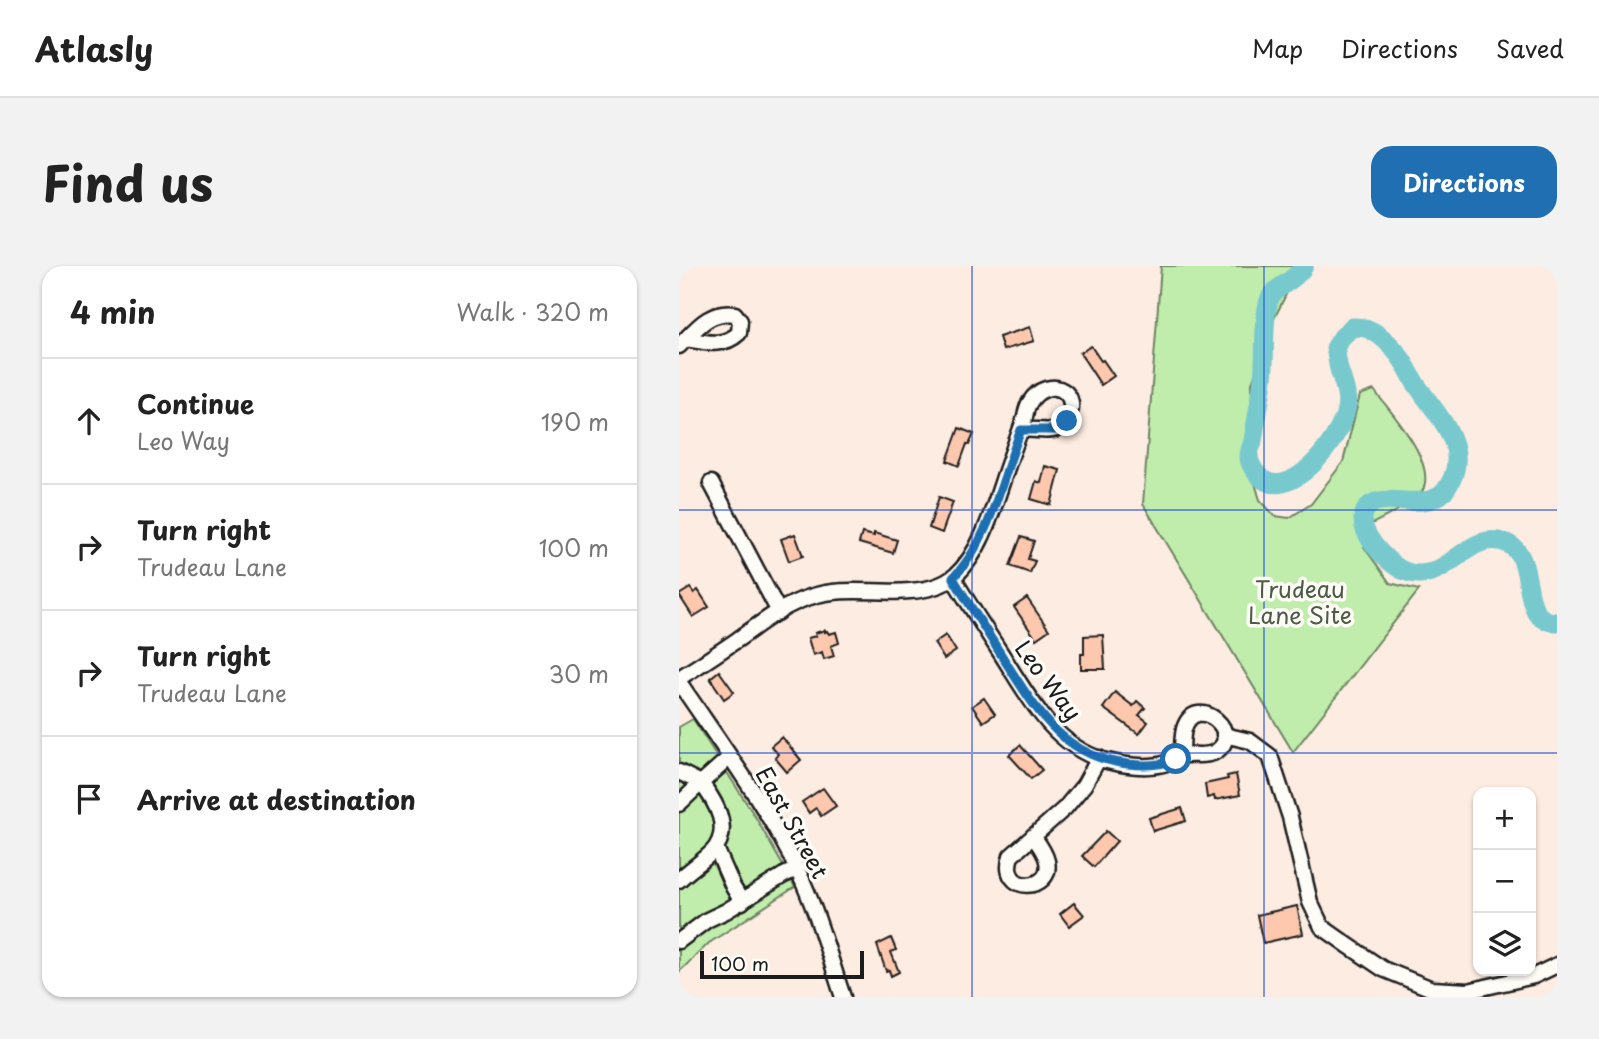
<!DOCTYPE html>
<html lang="en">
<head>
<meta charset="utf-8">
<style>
	body { margin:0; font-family:"Playpen Sans",sans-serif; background:#f2f2f2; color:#222 }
	.controls { position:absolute; right:21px; bottom:21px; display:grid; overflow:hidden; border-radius:14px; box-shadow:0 2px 5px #0004 }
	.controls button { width:63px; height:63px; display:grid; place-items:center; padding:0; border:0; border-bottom:2px solid #e0e0e0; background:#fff; color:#222; font:35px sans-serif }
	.scale { position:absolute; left:21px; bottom:18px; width:164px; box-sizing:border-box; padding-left:7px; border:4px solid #1c1c1c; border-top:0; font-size:19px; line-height:24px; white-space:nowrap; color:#1c1c1c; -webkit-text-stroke:5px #fdfcf7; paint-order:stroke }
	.stop { position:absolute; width:21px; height:21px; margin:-16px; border:5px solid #1f6fb2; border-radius:50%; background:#fff }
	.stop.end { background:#1f6fb2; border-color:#fff; box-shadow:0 2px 7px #0008 }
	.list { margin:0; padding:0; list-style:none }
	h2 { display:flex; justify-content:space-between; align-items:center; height:91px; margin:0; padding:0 28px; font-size:30px }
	h2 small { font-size:23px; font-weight:400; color:#767676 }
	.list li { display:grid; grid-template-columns:46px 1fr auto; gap:21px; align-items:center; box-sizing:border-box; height:126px; padding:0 28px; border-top:2px solid #e0e0e0 }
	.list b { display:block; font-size:26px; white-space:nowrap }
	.list p { margin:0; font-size:23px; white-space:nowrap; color:#767676 }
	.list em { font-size:23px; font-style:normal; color:#767676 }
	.icon { flex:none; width:38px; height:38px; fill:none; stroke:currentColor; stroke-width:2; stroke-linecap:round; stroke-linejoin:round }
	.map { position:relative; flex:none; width:878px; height:731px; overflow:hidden; border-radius:21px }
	header { display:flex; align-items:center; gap:42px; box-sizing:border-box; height:98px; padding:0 35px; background:#fff; border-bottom:2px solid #e0e0e0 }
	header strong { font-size:33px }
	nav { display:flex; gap:38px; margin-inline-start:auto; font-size:24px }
	.intro { display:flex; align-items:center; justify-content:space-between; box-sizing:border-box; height:168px; padding:0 42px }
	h1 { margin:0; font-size:49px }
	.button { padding:18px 32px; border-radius:21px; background:#1f6fb2; color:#fff; font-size:24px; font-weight:700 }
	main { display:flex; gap:42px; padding:0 42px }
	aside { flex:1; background:#fff; border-radius:21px; box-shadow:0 2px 5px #0004 }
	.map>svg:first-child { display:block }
</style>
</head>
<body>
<header>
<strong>Atlasly</strong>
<nav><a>Map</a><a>Directions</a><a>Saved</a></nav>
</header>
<div class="intro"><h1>Find us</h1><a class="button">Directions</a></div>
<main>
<aside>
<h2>4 min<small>Walk · 320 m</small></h2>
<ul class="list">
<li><svg class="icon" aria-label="ahead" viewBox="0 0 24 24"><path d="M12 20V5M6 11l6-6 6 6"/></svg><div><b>Continue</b><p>Leo Way</p></div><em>190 m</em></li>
<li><svg class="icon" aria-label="right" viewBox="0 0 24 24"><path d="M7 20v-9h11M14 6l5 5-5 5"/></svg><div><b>Turn right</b><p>Trudeau Lane</p></div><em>100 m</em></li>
<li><svg class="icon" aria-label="right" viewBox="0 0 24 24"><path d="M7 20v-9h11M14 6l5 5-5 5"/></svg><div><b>Turn right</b><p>Trudeau Lane</p></div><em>30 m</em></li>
<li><svg class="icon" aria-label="arrive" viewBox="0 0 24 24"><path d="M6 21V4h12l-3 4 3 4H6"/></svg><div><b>Arrive at destination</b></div></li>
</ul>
</aside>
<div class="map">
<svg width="878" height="731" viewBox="0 0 878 731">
	<rect width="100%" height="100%" fill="#fdece1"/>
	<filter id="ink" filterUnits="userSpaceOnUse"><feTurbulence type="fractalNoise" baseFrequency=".0143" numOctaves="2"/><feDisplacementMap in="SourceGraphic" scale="14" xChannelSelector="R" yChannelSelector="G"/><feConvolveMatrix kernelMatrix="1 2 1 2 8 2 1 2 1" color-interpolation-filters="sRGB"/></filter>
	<g filter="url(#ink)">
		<g fill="#c0edab" stroke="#6e8464" stroke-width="2">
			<path d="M 482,0 L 621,0 L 594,55 L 573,117 L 571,200 L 581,234 L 596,250 L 610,252 L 632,238 L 664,196 L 681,129 L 695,124 C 711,146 763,200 741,229 C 734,238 702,253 689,260 L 686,268 L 685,281 L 711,317 L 740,324 L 614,486 L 464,238 Z"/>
			<path d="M 14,453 L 77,552 L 116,621 L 30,677 L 0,706 L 0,461 Z"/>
		</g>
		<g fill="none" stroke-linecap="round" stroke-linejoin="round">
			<path stroke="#78c9ce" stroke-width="19" d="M 625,0 C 616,16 596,20 591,32 C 583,49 587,91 584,112 C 582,133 577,154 574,175 C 573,179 570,185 570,190 C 570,198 575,204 579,209 C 609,242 662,172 667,144 C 670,129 664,117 660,103 C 658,96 658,89 656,82 L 663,71 L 673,61 C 678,61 684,61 689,63 C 704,69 719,86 727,100 C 731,106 733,112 737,118 C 756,147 789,176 773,213 C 771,217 768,222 765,226 C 742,248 699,221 686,245 C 676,264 707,296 723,304 C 766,324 786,264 824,276 C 863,287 835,357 878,356"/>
		</g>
		<g fill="#fdc8ae" stroke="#1c1c1c" stroke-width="2">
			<path d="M 351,61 L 355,75 L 324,84 L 320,71 Z"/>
			<path d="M 412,80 L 422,95 L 424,94 L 435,110 L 422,119 L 401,87 Z"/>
			<path d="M 280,162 L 295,168 L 290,179 L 288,178 L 280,200 L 268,195 Z"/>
			<path d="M 366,200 L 381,204 L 372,239 L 352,233 L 357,215 L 362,217 Z"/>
			<path d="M 260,231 L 274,236 L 263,267 L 250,262 Z"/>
			<path d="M 183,267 L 195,270 L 195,267 L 218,274 L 214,287 L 180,277 Z"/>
			<path d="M 116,268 L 124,290 L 110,295 L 102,273 Z"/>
			<path d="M 342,271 L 355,275 L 349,293 L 356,295 L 351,307 L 331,300 Z"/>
			<path d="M 11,322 L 15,327 L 19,324 L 30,341 L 14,351 L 0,329 Z"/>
			<path d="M 348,332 L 370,364 L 357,373 L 335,341 Z"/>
			<path d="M 146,364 L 146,366 L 148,365 L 150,368 L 157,366 L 160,377 L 152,380 L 155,390 L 145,393 L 143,386 L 134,389 L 129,372 L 137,370 L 136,367 Z"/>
			<path d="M 267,369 L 277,385 L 265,393 L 255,377 Z"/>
			<path d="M 424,369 L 426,403 L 402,403 L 402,388 L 405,388 L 405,370 Z"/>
			<path d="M 40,405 L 55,426 L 45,433 L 31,412 Z"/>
			<path d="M 436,426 L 454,440 L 458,435 L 466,442 L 460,449 L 469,456 L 460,468 L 424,442 Z"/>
			<path d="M 305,432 L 316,448 L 304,456 L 293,440 Z"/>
			<path d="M 103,471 L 122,494 L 108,506 L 96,492 L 99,488 L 92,480 Z"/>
			<path d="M 341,479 L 363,504 L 352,513 L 330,489 Z"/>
			<path d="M 557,508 L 561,529 L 536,534 L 535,530 L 528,532 L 526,518 L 549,513 L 548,510 Z"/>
			<path d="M 144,522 L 157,540 L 142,550 L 137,542 L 130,547 L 123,536 Z"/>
			<path d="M 503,542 L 507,555 L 474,565 L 470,552 Z"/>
			<path d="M 427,565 L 438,575 L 415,601 L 403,590 Z"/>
			<path d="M 395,637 L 405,649 L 390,660 L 381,648 Z"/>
			<path d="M 618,640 L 624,668 L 584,677 L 578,649 Z"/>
			<path d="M 212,672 L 217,684 L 212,686 L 220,706 L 212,710 L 210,704 L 207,705 L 198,679 Z"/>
		</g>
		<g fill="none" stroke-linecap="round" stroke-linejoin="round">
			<defs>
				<g id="minor">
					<path d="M 0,80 C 17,63 30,44 56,48 L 61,55 L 60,67 C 44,82 26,76 7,73"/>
					<path d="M 32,217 L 100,346"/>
					<path d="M 274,312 C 290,338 306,363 323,389 C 349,430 374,479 424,494 C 443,499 469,503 488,497 C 493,495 497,492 502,490 C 512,487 524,491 534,487 C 569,470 517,424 505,463 C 503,471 503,481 503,490"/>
					<path d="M 0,412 C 20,400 39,387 58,374 C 81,358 104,339 131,331 C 164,320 198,328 231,325 C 246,324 264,320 276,310 C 305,284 317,232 330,196 C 335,181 341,166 346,151 C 347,145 348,140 351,136 C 358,124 375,116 387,127 C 397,137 391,157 378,163 C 367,167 354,162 342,164"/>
					<path d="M 0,416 C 41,477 87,538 119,605 C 138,645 150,689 164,731"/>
					<path d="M 545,469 L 571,475 L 591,490 L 611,551 L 631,636 L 643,661 L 670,680 L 704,703 L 753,723 L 789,725 L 855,710 L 878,699"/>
					<path d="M 0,506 L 22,517 L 0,538"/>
					<path d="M 354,570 C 359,577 366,586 368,595 C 375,627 319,628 332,590 L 386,542 L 405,519 L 420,492"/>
					<path d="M 37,582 L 54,621 L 63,636"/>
					<path d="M 0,614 C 10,604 23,596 33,586 C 54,564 37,536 22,517 L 50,492"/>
					<path d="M 0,675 L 28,654 L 47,645 L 105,609 L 118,603"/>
				</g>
			</defs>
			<use href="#minor" stroke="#1c1c1c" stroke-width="19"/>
			<use href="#minor" stroke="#fdfcf7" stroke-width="14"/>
		</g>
	</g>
	<g fill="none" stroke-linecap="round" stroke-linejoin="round" filter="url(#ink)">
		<path stroke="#1f6fb2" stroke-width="9" d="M 388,155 L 376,164 L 342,164 C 322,214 312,273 274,312 C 291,340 309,367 326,395 C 358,445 384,491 449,498 C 465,500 482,500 497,493"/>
	</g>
	<path fill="none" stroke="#1d4ed8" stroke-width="2" stroke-opacity="0.55" d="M 293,0 L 293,731M 585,0 L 585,731M 0,244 L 878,244M 0,487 L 878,487"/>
	<g text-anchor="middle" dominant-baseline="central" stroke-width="7" stroke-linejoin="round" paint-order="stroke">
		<g font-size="23" fill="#4d5b47" stroke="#fdfcf7">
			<text x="621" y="322">Trudeau<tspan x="621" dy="26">Lane Site</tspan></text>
		</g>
		<g font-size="23" fill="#1c1c1c" stroke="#fdfcf7">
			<text transform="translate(370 414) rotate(53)">Leo Way</text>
			<text transform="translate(114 556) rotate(61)">East Street</text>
		</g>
	</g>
</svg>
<div class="controls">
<button>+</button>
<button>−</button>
<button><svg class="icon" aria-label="layers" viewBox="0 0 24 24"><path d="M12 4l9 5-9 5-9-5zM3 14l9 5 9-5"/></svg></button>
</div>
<div class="scale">100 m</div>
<div class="stop" style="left:497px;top:493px"></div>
<div class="stop end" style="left:388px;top:155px"></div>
</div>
</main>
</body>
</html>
